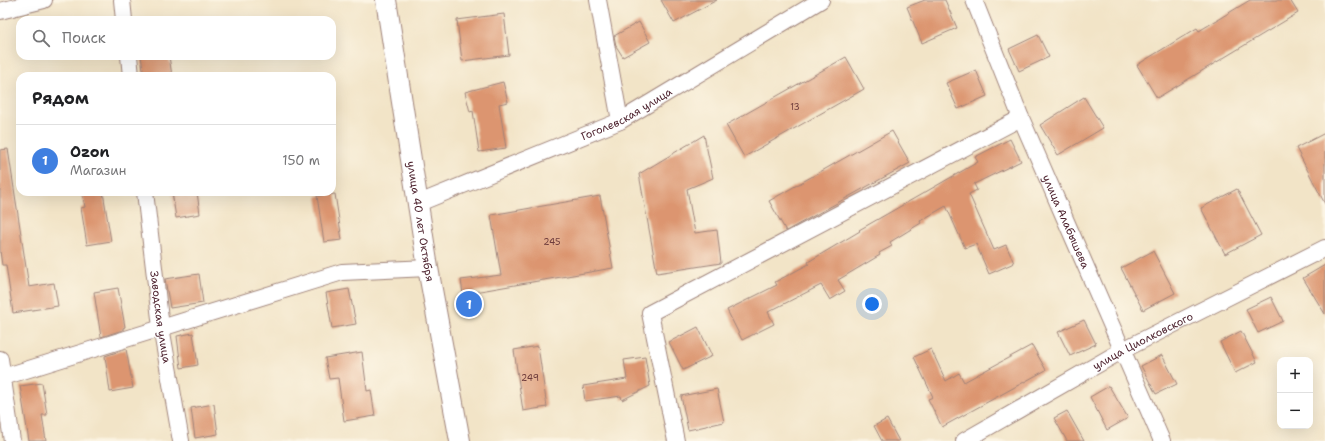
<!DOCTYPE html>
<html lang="ru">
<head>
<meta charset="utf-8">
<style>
	body { margin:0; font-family:"Shantell Sans",sans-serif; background:#f6f6f6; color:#202124 }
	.controls { position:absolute; right:12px; bottom:12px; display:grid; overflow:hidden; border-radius:8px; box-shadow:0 4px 16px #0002 }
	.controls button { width:36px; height:36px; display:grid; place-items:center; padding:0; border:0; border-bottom:1px solid #e0e0e0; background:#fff; color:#202124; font:20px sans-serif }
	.you { position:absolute; left:872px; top:304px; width:14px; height:14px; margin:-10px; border:3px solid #fff; border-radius:50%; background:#1a73e8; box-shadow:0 0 0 6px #1a73e833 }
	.badge { display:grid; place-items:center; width:26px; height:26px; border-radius:50%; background:#b5179e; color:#fff; font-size:13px; font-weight:700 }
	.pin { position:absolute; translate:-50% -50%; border:2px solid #fff; box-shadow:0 1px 4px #0006 }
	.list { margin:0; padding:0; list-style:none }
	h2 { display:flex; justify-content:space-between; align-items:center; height:52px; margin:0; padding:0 16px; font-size:17px }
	h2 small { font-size:13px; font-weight:400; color:#757577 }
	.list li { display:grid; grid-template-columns:26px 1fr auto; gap:12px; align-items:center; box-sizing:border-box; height:72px; padding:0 16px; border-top:1px solid #e0e0e0 }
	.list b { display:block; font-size:15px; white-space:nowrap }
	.list p { margin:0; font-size:13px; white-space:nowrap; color:#757577 }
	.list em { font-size:13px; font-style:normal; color:#757577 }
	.icon { flex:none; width:22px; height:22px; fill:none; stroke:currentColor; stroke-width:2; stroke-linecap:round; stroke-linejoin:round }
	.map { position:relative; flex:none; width:1325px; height:441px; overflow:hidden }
	.search { position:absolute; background:#fff; box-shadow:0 4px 16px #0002; left:16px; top:16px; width:320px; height:44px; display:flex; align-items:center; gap:10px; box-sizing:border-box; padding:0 14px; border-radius:12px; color:#757577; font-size:15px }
	.panel { position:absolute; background:#fff; box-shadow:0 4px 16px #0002; left:16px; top:72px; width:320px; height:124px; border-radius:12px }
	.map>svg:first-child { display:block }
</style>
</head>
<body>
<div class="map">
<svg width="1325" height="441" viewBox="0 0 1325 441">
	<rect width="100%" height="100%" fill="#fcf5e5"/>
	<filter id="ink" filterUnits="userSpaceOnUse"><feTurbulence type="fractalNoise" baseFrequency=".025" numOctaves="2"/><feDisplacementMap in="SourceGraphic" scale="8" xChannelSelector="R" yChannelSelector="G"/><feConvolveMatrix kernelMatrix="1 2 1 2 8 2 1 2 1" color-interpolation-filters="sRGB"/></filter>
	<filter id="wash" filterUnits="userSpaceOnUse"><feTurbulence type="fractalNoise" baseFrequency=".012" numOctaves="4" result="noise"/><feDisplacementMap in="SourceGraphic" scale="16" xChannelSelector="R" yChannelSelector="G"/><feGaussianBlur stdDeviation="0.9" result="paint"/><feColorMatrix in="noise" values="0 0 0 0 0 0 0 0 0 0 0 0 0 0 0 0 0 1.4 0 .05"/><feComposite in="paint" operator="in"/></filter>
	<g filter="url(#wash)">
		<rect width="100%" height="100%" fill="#f2e4c7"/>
		<g id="blocks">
			<g fill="#dc956f">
				<path d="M 661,0 L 717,0 L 674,23 Z"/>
				<path d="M 925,0 L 945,0 L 957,28 L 922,43 L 907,7 Z"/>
				<path d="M 1250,0 L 1290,0 L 1298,13 L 1157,98 L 1137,65 L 1197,28 L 1199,31 Z"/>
				<path d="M 504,14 L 509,55 L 462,61 L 457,20 Z"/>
				<path d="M 639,22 L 650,42 L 623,57 L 616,46 L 614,36 Z"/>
				<path d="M 1038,35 L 1049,57 L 1019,71 L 1009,49 Z"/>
				<path d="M 141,56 L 169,56 L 172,76 L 144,76 Z"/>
				<path d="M 846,57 L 864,89 L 744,157 L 726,125 Z"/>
				<path d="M 976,70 L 987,96 L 958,109 L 946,83 Z"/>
				<path d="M 503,82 L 508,102 L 499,104 L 506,148 L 479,152 L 473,111 L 470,112 L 465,92 Z"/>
				<path d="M 1084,97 L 1103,128 L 1058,155 L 1040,125 Z"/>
				<path d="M 892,131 L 910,163 L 786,231 L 769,201 Z"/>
				<path d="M 1325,133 L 1325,204 L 1296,148 Z"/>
				<path d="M 704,135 L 713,178 L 687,189 L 695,233 L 717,230 L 721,263 L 657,273 L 639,174 Z"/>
				<path d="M 1010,139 L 1021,161 L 974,184 L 977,190 L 969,194 L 994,250 L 1006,245 L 1014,263 L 989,274 L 976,244 L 965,248 L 946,206 L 920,221 L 921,223 L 890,242 L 892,246 L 879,253 L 880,255 L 838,280 L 845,291 L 830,300 L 821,285 L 768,312 L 774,324 L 742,340 L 727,310 L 777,285 L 775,282 L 809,264 L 808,262 L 860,231 L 859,230 L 978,162 L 975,157 Z"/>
				<path d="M 8,149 L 29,287 L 54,283 L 58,306 L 13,313 L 6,265 L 2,265 L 0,251 L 0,150 Z"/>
				<path d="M 1237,189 L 1261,235 L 1225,254 L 1201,208 Z"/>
				<path d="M 82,192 L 103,192 L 111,241 L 87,245 L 81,208 L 85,207 Z"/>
				<path d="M 172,192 L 197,192 L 200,214 L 176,218 Z"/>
				<path d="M 335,194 L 342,240 L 324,242 L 317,196 Z"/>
				<path d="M 600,196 L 613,268 L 463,294 L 461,280 L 501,275 L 491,215 Z"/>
				<path d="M 1153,251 L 1175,293 L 1143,310 L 1121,268 Z"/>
				<path d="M 1325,265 L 1325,314 L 1303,278 Z"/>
				<path d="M 199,274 L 203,303 L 170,308 L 165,279 Z"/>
				<path d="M 118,288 L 125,327 L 123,328 L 123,330 L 101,337 L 94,292 Z"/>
				<path d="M 349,289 L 356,324 L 332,328 L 326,293 Z"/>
				<path d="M 1271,297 L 1283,321 L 1258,333 L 1246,309 Z"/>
				<path d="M 1084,320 L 1096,344 L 1070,356 L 1058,332 Z"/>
				<path d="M 698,327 L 712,356 L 683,370 L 669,342 Z"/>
				<path d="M 1241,331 L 1257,362 L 1235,373 L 1220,342 Z"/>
				<path d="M 193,333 L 198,365 L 181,368 L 177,336 Z"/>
				<path d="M 1032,345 L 1046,370 L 942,427 L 928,399 L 933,397 L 914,357 L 931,349 L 946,381 L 959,373 L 964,382 Z"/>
				<path d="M 538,346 L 547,407 L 523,411 L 514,350 Z"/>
				<path d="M 126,349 L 133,388 L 110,392 L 105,356 Z"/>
				<path d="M 362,352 L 367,391 L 371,390 L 375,416 L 344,421 L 338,378 L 329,379 L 325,358 Z"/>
				<path d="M 1162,355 L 1177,384 L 1156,394 L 1141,366 Z"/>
				<path d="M 645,357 L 650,386 L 622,400 L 621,396 L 585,401 L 583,386 L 627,379 L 624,360 Z"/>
				<path d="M 42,383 L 47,415 L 42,415 L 46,441 L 29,441 L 20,386 Z"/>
				<path d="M 1109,386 L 1128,418 L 1107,430 L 1090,397 Z"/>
				<path d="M 717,389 L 724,422 L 688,430 L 681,396 Z"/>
				<path d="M 214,404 L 218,434 L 195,438 L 191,408 Z"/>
				<path d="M 1067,411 L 1084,441 L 1067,441 L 1054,418 Z"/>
				<path d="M 887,419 L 899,441 L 882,441 L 874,426 Z"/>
			</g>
		</g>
	</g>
	<g filter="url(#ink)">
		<use href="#blocks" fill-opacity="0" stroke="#9e8279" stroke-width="1"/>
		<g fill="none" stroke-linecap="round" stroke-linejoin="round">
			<defs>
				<g id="minor">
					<path d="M 122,0 L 124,20"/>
					<path d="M 598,0 L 620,121"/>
					<path id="s1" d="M 974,0 L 1021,118 L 1162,441"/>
					<path d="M 0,11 L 44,0"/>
					<path d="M 129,56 L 131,76"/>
					<path id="s2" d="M 145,192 L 161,327 L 181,441"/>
					<path id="s3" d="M 419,203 L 620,121 L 821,0"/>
					<path d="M 0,359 L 12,441"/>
					<path d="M 0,378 L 342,272 L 428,268"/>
					<path d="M 676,441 L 650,313 L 1021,118"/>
					<path id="s4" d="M 964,441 L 1123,350 L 1325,248"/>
				</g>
				<g id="tertiary">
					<path id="s5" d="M 386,0 L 428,268 L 460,441"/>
				</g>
			</defs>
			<use href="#minor" stroke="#9e8279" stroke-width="18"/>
			<use href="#tertiary" stroke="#9e8279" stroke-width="22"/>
			<use href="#minor" stroke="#fff" stroke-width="16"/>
			<use href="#tertiary" stroke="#fff" stroke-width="20"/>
		</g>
	</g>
	<g text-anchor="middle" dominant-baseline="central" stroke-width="3" stroke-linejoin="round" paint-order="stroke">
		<g font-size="9" fill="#6e3c3c">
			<text x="795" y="107">13</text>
			<text x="552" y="242">245</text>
			<text x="530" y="378">249</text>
		</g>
		<g font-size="11" fill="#4a1f2b" stroke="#fcf5e5">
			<text stroke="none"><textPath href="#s3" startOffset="226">Гоголевская улица</textPath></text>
			<text stroke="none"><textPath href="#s5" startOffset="224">улица 40 лет Октября</textPath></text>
			<text stroke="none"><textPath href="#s1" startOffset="240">улица Алабышева</textPath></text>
			<text stroke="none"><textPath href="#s2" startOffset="126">Заводская улица</textPath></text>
			<text stroke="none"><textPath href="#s4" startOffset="205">улица Циолковского</textPath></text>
		</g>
	</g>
</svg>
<div class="controls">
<button>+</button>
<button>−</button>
</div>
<div class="you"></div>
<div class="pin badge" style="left:469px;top:304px;background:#3f7fe0">1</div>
<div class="search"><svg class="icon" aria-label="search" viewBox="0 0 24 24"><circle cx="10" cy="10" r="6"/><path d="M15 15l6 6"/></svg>Поиск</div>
<section class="panel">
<h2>Рядом<small></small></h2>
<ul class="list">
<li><span class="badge" style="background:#3f7fe0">1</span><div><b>Ozon</b><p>Магазин</p></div><em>150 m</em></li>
</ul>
</section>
</div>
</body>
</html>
